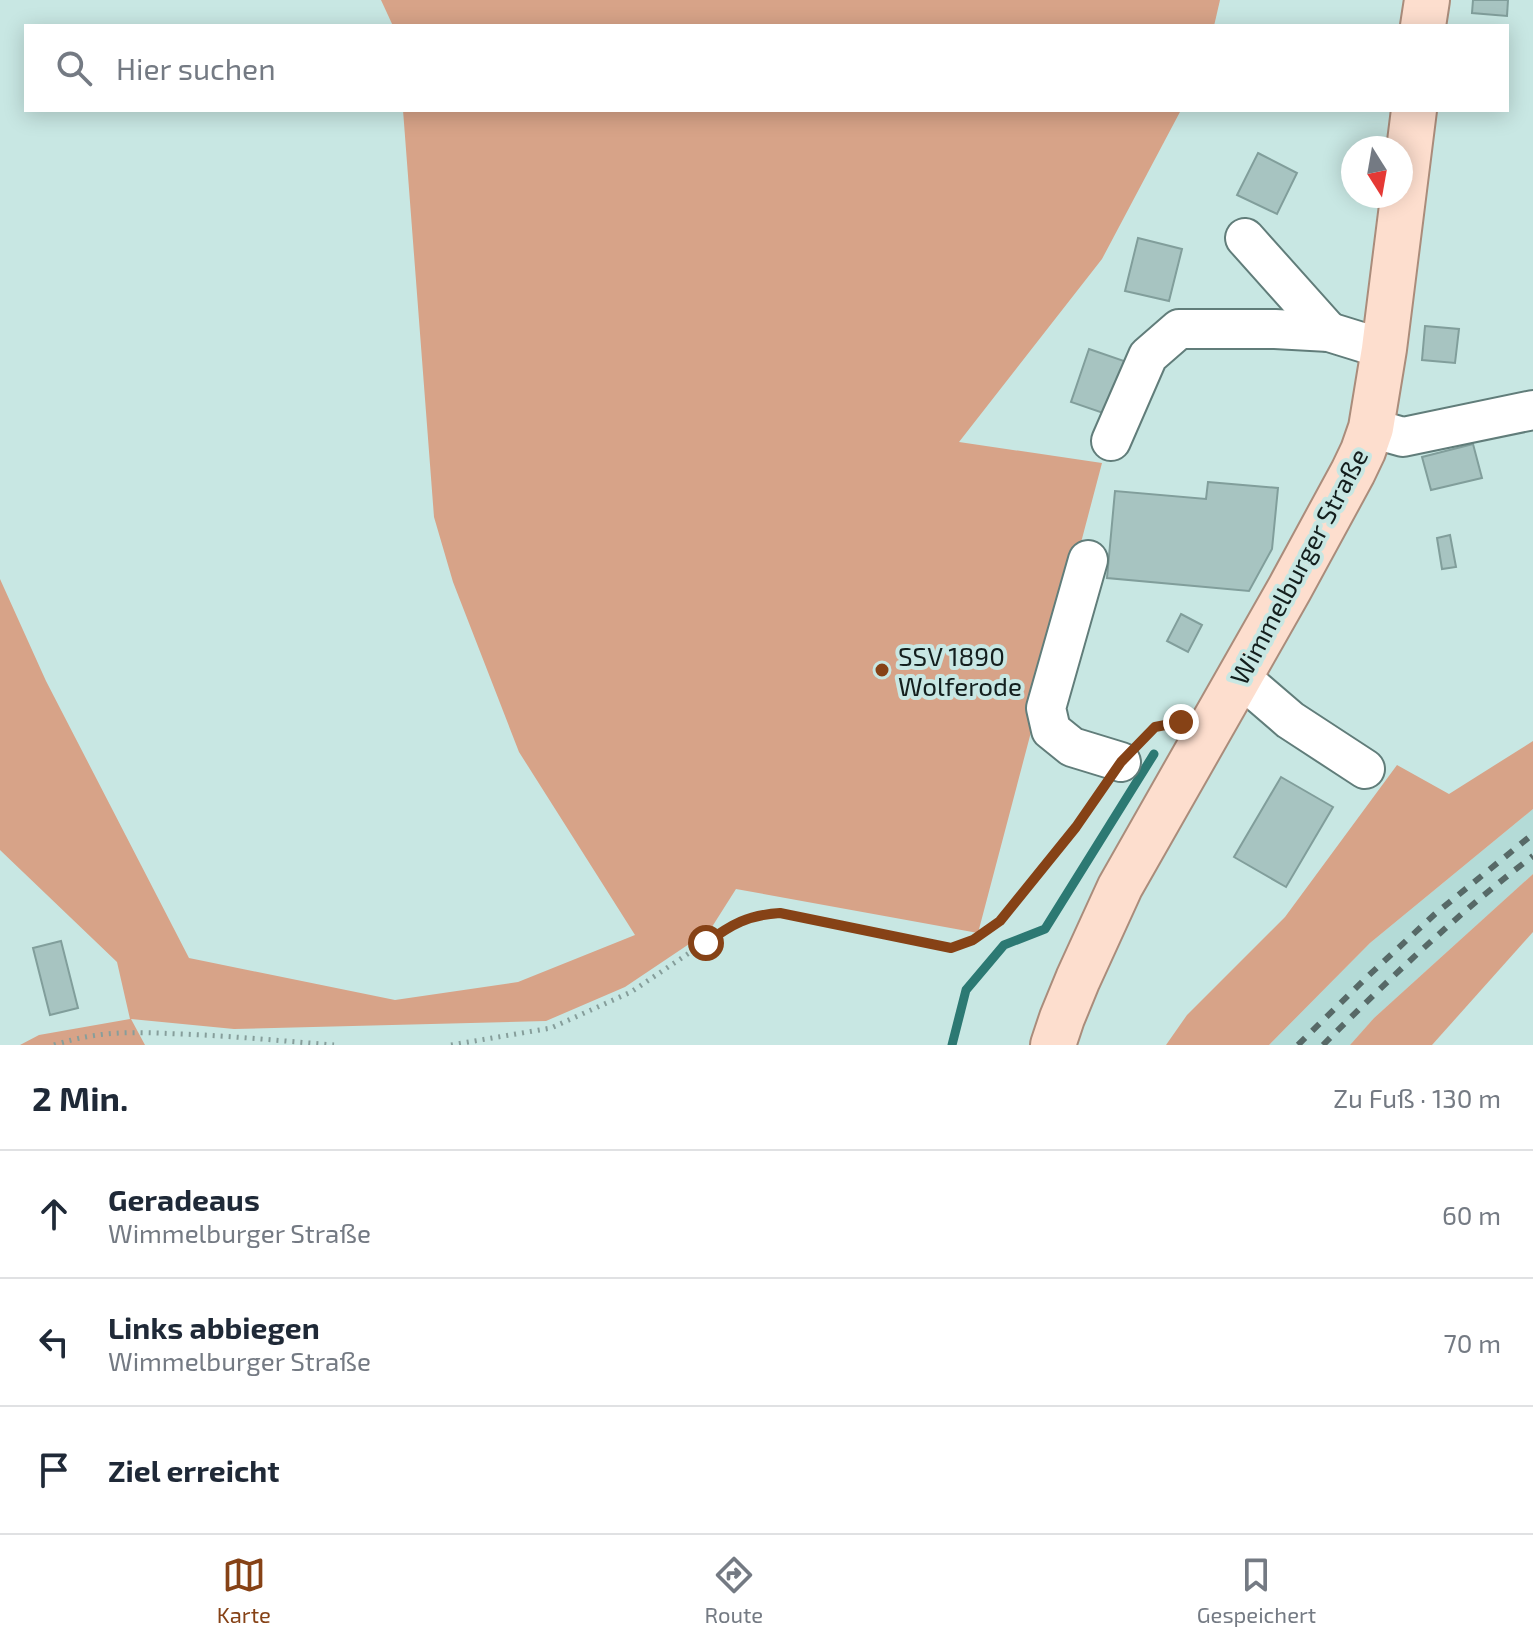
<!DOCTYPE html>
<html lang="de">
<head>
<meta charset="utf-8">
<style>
	body { margin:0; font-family:"Exo 2",sans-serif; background:#f2f2f3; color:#1f2937 }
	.compass { position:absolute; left:1341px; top:136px; width:72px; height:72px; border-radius:50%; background:#fff; box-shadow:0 4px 20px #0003; rotate:169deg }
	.stop { position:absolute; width:24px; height:24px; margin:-18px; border:6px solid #864216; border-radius:50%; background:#fff }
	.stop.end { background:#864216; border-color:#fff; box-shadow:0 2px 8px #0008 }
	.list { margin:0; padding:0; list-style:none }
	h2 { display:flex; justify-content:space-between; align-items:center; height:104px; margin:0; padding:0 32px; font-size:34px }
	h2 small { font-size:26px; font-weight:400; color:#747a83 }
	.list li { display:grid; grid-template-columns:52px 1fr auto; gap:24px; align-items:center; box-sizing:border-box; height:128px; padding:0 32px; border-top:2px solid #e0e1e3 }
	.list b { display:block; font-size:30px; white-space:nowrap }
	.list p { margin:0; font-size:26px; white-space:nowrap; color:#747a83 }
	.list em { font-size:26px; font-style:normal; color:#747a83 }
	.icon { flex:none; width:44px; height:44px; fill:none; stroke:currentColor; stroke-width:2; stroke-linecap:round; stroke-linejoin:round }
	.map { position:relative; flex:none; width:1533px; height:1045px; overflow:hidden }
	.search { position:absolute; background:#fff; box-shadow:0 4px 20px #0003; left:24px; right:24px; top:24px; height:88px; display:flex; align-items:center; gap:20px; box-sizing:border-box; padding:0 28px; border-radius:0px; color:#747a83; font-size:30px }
	.sheet { height:488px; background:#fff }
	nav { display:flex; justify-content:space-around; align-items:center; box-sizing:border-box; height:112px; border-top:2px solid #e0e1e3; background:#fff; font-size:22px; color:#747a83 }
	nav a { display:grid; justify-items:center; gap:4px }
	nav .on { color:#864216 }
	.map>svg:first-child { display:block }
</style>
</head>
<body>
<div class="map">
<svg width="1533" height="1045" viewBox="0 0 1533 1045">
	<rect width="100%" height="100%" fill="#c8e7e3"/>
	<path fill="#b4dbd7" d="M 1533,809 L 1533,874 L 1374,1018 L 1350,1045 L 1269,1045 L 1370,943 Z"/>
	<g fill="#d7a388">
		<path d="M 381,0 L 1220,0 L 1214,26 L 393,26 Z"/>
		<path d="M 403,110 L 1181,110 L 1102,259 L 959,442 L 1102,463 L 978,933 L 736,889 L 710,930 L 625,987 L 546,1021 L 234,1029 L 131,1019 L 145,1045 L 20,1045 L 39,1035 L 130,1019 L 117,962 L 0,850 L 0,579 L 46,681 L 189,958 L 395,1000 L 518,982 L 635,935 L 519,752 L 453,582 L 434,517 Z"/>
		<path d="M 1533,741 L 1533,809 L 1370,943 L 1269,1045 L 1166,1045 L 1187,1015 L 1285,917 L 1397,765 L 1449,794 Z"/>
		<path d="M 1533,874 L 1533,932 L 1432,1045 L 1350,1045 L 1374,1018 Z"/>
	</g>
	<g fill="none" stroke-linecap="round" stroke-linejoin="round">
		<path stroke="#2c7973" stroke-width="9" d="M 952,1045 L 966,990 L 1004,945 L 1045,929 L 1154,754"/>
	</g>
	<g fill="#a7c4c1" stroke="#819e9b" stroke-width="2">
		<path d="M 1473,0 L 1508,0 L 1507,16 L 1472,13 Z"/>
		<path d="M 1258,153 L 1297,173 L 1277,214 L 1237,195 Z"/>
		<path d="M 1138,238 L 1182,249 L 1169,301 L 1125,291 Z"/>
		<path d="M 1425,326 L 1459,329 L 1455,363 L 1422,360 Z"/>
		<path d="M 1089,349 L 1127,362 L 1109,415 L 1071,402 Z"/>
		<path d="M 1473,444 L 1482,478 L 1431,490 L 1422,457 Z"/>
		<path d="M 1208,482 L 1278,488 L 1272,549 L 1249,591 L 1107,578 L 1115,491 L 1206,499 Z"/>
		<path d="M 1450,535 L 1456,567 L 1442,569 L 1437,538 Z"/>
		<path d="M 1181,614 L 1202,625 L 1188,652 L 1167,641 Z"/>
		<path d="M 1281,777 L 1333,807 L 1286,887 L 1234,857 Z"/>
		<path d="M 61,941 L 78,1008 L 50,1015 L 33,948 Z"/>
	</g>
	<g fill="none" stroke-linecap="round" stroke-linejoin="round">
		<defs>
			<g id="minor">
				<path d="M 1245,238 L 1329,332"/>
				<path d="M 1371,428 L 1403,437 L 1533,410"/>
				<path d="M 1111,441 L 1148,356 L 1179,329 L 1275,329 L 1329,332 L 1384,349"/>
				<path d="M 1088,560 L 1046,708 L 1051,730 L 1072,747 L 1121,762"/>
				<path d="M 1239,676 L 1290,720 L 1365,769"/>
			</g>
			<g id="major">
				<path d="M 1423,26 L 1427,0"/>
				<path d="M 1053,1045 L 1062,1018 L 1078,979 L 1120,887 L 1290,588 L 1353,472 L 1363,451 L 1371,428 L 1384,349 L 1414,110"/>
			</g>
		</defs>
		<use href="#minor" stroke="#617d7a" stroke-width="42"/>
		<use href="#major" stroke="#aa8c7b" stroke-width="48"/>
		<g stroke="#869e9b" stroke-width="5" stroke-dasharray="2 6" stroke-linecap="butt">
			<path d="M 1143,739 L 1155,727 L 1172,724"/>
			<path d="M 54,1045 C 101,1030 134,1032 181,1034 C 233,1036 283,1041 334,1045"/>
			<path d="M 451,1045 L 551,1028 L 631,992 L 728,927 L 758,915 L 780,913 L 951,948 L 973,940 L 1000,921 L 1076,827 L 1101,790"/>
		</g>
		<use href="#minor" stroke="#fff" stroke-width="38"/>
		<use href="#major" stroke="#fddece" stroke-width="44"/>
		<g stroke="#576967" stroke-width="6" stroke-dasharray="10 10" stroke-linecap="butt">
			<path d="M 1298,1045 L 1367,977 L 1435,914 L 1533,834"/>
			<path d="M 1323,1045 C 1389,979 1458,913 1533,856"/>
		</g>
	</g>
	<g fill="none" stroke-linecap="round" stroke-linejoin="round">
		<path stroke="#864216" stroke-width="10" d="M 706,943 C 732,924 748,915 780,913 L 951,948 L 973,940 L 1000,921 L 1076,827 L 1121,762 L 1155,727 L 1181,722"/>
	</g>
	<circle fill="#864216" stroke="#c8e7e3" stroke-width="3" cx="882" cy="670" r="8"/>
	<g text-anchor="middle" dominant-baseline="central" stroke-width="8" stroke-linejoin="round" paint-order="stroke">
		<g font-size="26" fill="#131e1d" stroke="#c8e7e3">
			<text transform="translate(1298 566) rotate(-62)">Wimmelburger Straße</text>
		</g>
		<g font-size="26" fill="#131e1d" stroke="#c8e7e3" text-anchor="start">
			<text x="898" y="655">SSV 1890<tspan x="898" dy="30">Wolferode</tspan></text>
		</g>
	</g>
</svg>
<svg class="compass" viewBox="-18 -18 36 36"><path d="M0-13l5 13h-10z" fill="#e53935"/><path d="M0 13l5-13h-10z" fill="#747a83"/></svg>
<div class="stop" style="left:706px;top:943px"></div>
<div class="stop end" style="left:1181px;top:722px"></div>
<div class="search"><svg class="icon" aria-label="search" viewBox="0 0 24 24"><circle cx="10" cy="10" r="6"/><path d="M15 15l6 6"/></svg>Hier suchen</div>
</div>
<section class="sheet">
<h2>2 Min.<small>Zu Fuß · 130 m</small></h2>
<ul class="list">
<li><svg class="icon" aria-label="ahead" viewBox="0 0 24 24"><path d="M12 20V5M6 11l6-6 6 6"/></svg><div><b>Geradeaus</b><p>Wimmelburger Straße</p></div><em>60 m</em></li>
<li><svg class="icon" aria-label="left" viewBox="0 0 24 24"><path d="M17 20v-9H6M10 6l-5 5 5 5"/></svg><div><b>Links abbiegen</b><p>Wimmelburger Straße</p></div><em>70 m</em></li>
<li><svg class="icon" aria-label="arrive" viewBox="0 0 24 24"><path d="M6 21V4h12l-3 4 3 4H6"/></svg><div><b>Ziel erreicht</b></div></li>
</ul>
</section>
<nav>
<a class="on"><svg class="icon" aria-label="map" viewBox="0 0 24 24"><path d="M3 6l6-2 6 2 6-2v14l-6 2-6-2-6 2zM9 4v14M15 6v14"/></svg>Karte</a>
<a><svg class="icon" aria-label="directions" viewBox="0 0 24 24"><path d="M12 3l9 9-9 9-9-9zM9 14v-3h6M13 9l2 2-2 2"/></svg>Route</a>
<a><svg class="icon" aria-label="saved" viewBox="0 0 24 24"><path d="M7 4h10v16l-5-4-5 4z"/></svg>Gespeichert</a>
</nav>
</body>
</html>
